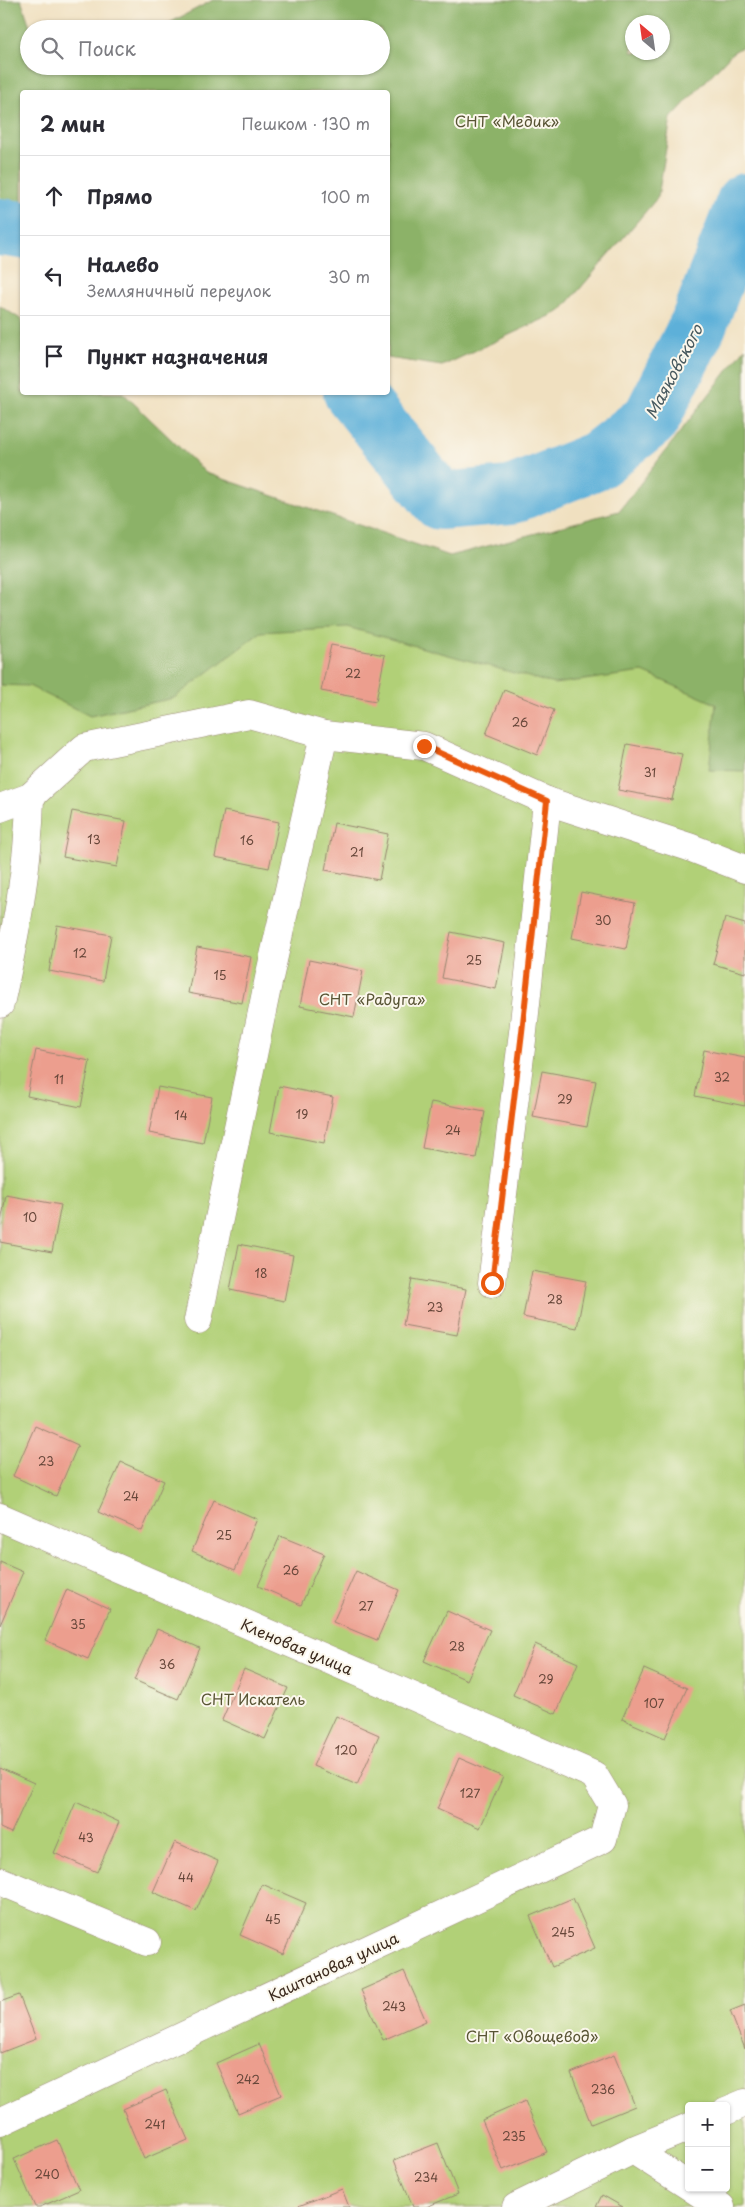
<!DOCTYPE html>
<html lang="ru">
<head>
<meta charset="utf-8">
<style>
	body { margin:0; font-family:"Playpen Sans",sans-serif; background:#f2f2f3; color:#2b2b33 }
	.controls { position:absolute; right:15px; bottom:15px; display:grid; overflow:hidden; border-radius:5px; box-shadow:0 1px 4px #0004 }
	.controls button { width:45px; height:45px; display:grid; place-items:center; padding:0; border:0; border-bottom:1px solid #e1e1e2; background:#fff; color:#2b2b33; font:25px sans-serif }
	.compass { position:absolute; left:625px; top:15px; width:45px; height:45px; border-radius:50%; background:#fff; box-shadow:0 1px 4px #0004; rotate:331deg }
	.stop { position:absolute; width:15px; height:15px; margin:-11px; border:4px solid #ea580c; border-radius:50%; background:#fff }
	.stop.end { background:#ea580c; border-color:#fff; box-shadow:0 1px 5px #0008 }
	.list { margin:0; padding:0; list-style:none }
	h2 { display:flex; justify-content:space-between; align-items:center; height:65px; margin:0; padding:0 20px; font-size:21px }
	h2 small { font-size:16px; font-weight:400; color:#7c7c81 }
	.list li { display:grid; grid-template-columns:32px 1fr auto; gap:15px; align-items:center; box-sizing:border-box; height:80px; padding:0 20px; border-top:1px solid #e1e1e2 }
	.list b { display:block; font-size:19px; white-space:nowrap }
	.list p { margin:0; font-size:16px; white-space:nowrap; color:#7c7c81 }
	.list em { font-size:16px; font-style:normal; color:#7c7c81 }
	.icon { flex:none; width:28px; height:28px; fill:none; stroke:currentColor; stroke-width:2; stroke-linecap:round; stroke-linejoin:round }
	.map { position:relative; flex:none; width:745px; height:2207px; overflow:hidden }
	.search { position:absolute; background:#fff; box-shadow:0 1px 4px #0004; left:20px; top:20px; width:370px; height:55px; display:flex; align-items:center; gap:12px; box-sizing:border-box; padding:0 18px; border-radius:28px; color:#7c7c81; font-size:19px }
	.panel { position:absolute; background:#fff; box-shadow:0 1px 4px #0004; left:20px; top:90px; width:370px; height:305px; border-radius:5px }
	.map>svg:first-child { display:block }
</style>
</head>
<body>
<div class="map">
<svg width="745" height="2207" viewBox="0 0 745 2207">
	<rect width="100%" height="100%" fill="#fbf7ec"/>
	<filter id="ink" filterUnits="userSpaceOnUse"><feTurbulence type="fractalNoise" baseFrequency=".02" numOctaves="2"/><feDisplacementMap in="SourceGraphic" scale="10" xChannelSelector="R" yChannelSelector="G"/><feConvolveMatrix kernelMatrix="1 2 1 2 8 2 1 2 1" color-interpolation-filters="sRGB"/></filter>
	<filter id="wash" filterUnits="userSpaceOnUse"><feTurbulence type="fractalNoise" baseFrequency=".0096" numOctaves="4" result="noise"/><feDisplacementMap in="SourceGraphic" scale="20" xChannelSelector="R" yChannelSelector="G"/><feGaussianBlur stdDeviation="1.12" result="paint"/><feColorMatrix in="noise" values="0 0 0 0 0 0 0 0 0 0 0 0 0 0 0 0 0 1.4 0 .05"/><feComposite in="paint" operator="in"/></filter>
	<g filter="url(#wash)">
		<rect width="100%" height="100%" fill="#f0e0c0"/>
		<path fill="#b1d077" stroke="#767d4a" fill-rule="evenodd" d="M 249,577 L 745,668 L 745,2207 L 0,2207 L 0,609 ZM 689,2106 L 726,2106 L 726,2188 L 689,2188 Z"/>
		<g fill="#8cb268" stroke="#646e43" fill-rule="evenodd">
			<path d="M 0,0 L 21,0 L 31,29 L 29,29 L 29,66 L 381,66 L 381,29 L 158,29 L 213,0 L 745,0 L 745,45 L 732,53 L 671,118 L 658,197 L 561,311 L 442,366 L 388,358 L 388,92 L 22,92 L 22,209 L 0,207 ZM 632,22 L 662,22 L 662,52 L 632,52 Z"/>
			<path d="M 0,306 L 22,320 L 22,392 L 123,393 L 206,473 L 450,556 L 619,511 L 745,348 L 745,771 L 709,770 L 716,704 L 643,672 L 554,684 L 347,627 L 261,632 L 174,698 L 90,716 L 29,686 L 0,685 Z"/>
		</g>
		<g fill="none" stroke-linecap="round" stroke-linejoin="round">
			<g stroke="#5db0d9" stroke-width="58">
				<path d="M 0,227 L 22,230"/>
				<path d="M 352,392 L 440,501 L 511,495 L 598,460 L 651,419 L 698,325 L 745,202"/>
			</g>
		</g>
		<g id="blocks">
			<g fill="#ec9e8e">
				<path d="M 331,645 L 385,655 L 376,701 L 321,691 Z"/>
				<path d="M 504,690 L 554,710 L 537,755 L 486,734 Z"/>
				<path d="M 627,744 L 682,754 L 672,800 L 618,790 Z"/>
				<path d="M 72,811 L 126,821 L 117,867 L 63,857 Z"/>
				<path d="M 224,811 L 279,822 L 269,868 L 215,857 Z"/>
				<path d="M 334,823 L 388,834 L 379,880 L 325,870 Z"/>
				<path d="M 581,892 L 635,903 L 626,949 L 572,938 Z"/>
				<path d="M 725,918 L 745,924 L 745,973 L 713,964 Z"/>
				<path d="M 57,925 L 111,935 L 103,981 L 49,971 Z"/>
				<path d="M 451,932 L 505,943 L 496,989 L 442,978 Z"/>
				<path d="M 197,947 L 251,957 L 242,1003 L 188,993 Z"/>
				<path d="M 309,960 L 363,971 L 354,1017 L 300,1006 Z"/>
				<path d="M 36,1050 L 90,1061 L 81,1107 L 27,1096 Z"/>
				<path d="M 704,1050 L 745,1058 L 745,1106 L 695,1096 Z"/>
				<path d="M 542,1071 L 596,1081 L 587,1127 L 533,1117 Z"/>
				<path d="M 279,1086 L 333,1097 L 324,1143 L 270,1132 Z"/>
				<path d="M 158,1087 L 212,1097 L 203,1143 L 149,1133 Z"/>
				<path d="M 431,1102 L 485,1112 L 476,1158 L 422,1148 Z"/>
				<path d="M 6,1195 L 61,1205 L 52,1252 L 0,1242 L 0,1228 Z"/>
				<path d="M 239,1244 L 293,1255 L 284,1301 L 230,1290 Z"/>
				<path d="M 532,1271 L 586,1281 L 577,1328 L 523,1317 Z"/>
				<path d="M 412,1279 L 466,1289 L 457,1335 L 403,1325 Z"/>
				<path d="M 35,1426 L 78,1445 L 56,1496 L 13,1476 Z"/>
				<path d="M 121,1462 L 164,1481 L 142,1531 L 98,1512 Z"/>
				<path d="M 214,1500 L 257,1519 L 235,1570 L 192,1551 Z"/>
				<path d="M 280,1536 L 324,1554 L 301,1605 L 258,1586 Z"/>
				<path d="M 0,1562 L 23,1572 L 0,1625 Z"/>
				<path d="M 356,1571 L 399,1590 L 377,1640 L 333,1622 Z"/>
				<path d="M 67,1589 L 110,1609 L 88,1659 L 45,1640 Z"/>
				<path d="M 447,1611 L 490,1630 L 467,1680 L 424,1661 Z"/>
				<path d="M 157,1629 L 200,1648 L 178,1699 L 134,1680 Z"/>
				<path d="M 535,1644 L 578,1663 L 556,1714 L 513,1695 Z"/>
				<path d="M 244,1669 L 288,1688 L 265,1739 L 222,1720 Z"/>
				<path d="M 644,1669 L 687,1688 L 665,1738 L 622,1719 Z"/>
				<path d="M 336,1716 L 379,1735 L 357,1785 L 313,1766 Z"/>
				<path d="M 459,1758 L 503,1777 L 480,1828 L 437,1809 Z"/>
				<path d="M 0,1768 L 34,1783 L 11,1833 L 0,1828 Z"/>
				<path d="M 76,1802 L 119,1822 L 97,1872 L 54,1853 Z"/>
				<path d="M 175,1842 L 218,1861 L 196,1911 L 153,1892 Z"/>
				<path d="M 262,1884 L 306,1903 L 283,1954 L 240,1935 Z"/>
				<path d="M 573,1898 L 595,1948 L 552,1967 L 530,1916 Z"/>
				<path d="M 404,1971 L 426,2021 L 383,2040 L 361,1990 Z"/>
				<path d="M 19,1995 L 36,2039 L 0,2053 L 0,2002 Z"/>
				<path d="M 745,2005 L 745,2049 L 730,2011 Z"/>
				<path d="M 259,2044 L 281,2095 L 238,2113 L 216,2063 Z"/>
				<path d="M 614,2055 L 635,2106 L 591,2124 L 571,2073 Z"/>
				<path d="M 166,2090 L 188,2140 L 144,2159 L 123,2109 Z"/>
				<path d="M 525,2101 L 547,2152 L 503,2170 L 482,2120 Z"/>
				<path d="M 57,2140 L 79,2190 L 40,2207 L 35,2207 L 14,2159 Z"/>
				<path d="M 438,2143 L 458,2194 L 426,2207 L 413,2207 L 394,2160 Z"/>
				<path d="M 342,2189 L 349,2207 L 296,2207 Z"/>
				<path d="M 602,2195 L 623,2207 L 596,2207 Z"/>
			</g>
		</g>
	</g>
	<g filter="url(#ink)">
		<use href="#blocks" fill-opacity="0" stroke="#96856f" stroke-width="1"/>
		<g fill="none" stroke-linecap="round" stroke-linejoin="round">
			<defs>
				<g id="minor">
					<path d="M 0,808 L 30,797 L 84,748 L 249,714 L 324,735 L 424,746 L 547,801 L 689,847 L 745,869"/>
					<path d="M 0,1004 C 15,936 29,866 30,797"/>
					<path d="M 492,1283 L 523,1032 L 547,801"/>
					<path d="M 198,1320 L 269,978 L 324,735"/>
					<path d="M 0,1517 L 594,1775 L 612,1805 L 603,1839 L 0,2122"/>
					<path d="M 0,1881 L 147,1942"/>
					<path d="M 726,2111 L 745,2103"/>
					<path d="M 633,2150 L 689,2186"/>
					<path d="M 692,2188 L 721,2207"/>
					<path d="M 516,2207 L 633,2150 L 689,2127"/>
				</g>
			</defs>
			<use href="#minor" stroke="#96856f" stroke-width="29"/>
			<use href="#minor" stroke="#fff" stroke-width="28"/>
		</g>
	</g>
	<g fill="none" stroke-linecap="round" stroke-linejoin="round" filter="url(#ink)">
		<path stroke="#ea580c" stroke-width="6" d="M 424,746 L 547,801 L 522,1032 L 492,1283"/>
	</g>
	<g text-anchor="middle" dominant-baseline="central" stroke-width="4" stroke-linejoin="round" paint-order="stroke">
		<g font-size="12" fill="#67473a">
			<text x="353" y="673">22</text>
			<text x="520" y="722">26</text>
			<text x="650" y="772">31</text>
			<text x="94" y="839">13</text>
			<text x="247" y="840">16</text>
			<text x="357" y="852">21</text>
			<text x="603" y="920">30</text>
			<text x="80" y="953">12</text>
			<text x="474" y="960">25</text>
			<text x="220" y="975">15</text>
			<text x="722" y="1077">32</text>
			<text x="59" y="1079">11</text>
			<text x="565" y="1099">29</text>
			<text x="302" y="1114">19</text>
			<text x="181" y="1115">14</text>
			<text x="453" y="1130">24</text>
			<text x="30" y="1217">10</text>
			<text x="261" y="1273">18</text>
			<text x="555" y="1299">28</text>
			<text x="435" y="1307">23</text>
			<text x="46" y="1461">23</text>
			<text x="131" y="1496">24</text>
			<text x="224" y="1535">25</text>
			<text x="291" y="1570">26</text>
			<text x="366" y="1606">27</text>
			<text x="78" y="1624">35</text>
			<text x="457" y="1646">28</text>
			<text x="167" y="1664">36</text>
			<text x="546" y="1679">29</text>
			<text x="654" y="1703">107</text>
			<text x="346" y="1750">120</text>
			<text x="470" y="1793">127</text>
			<text x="86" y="1837">43</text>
			<text x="186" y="1877">44</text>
			<text x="273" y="1919">45</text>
			<text x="563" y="1932">245</text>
			<text x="394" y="2006">243</text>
			<text x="248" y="2079">242</text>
			<text x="603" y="2089">236</text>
			<text x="155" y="2124">241</text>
			<text x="514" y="2136">235</text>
			<text x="47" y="2174">240</text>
			<text x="426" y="2177">234</text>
		</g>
		<g font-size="15" fill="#585434" stroke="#fbf7ec">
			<text x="507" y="120">СНТ «Медик»</text>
			<text x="372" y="998">СНТ «Радуга»</text>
			<text x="253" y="1698">СНТ Искатель</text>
			<text x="532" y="2035">СНТ «Овощевод»</text>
		</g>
		<g font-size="15" fill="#3b2a1e" stroke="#fbf7ec">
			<text transform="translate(297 1646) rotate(23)">Кленовая улица</text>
			<text transform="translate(333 1966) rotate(-25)">Каштановая улица</text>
		</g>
		<g font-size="16" font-style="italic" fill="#47595f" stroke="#fbf7ec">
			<text transform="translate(673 371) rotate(-62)">Маяковского</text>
		</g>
	</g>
</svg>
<div class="controls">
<button>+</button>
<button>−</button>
</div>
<svg class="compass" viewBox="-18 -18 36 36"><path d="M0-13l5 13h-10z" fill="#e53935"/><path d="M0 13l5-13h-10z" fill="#7c7c81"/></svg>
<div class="stop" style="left:492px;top:1283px"></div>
<div class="stop end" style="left:424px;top:746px"></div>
<div class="search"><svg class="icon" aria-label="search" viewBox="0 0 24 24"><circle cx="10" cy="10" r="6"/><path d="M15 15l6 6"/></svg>Поиск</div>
<section class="panel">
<h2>2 мин<small>Пешком · 130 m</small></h2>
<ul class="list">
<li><svg class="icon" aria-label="ahead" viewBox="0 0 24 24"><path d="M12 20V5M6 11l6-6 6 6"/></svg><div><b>Прямо</b></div><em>100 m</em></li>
<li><svg class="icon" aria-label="left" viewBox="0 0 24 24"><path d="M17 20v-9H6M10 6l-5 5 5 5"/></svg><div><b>Налево</b><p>Земляничный переулок</p></div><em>30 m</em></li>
<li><svg class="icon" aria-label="arrive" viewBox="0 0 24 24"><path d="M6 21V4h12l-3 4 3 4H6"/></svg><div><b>Пункт назначения</b></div></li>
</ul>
</section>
</div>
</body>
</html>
